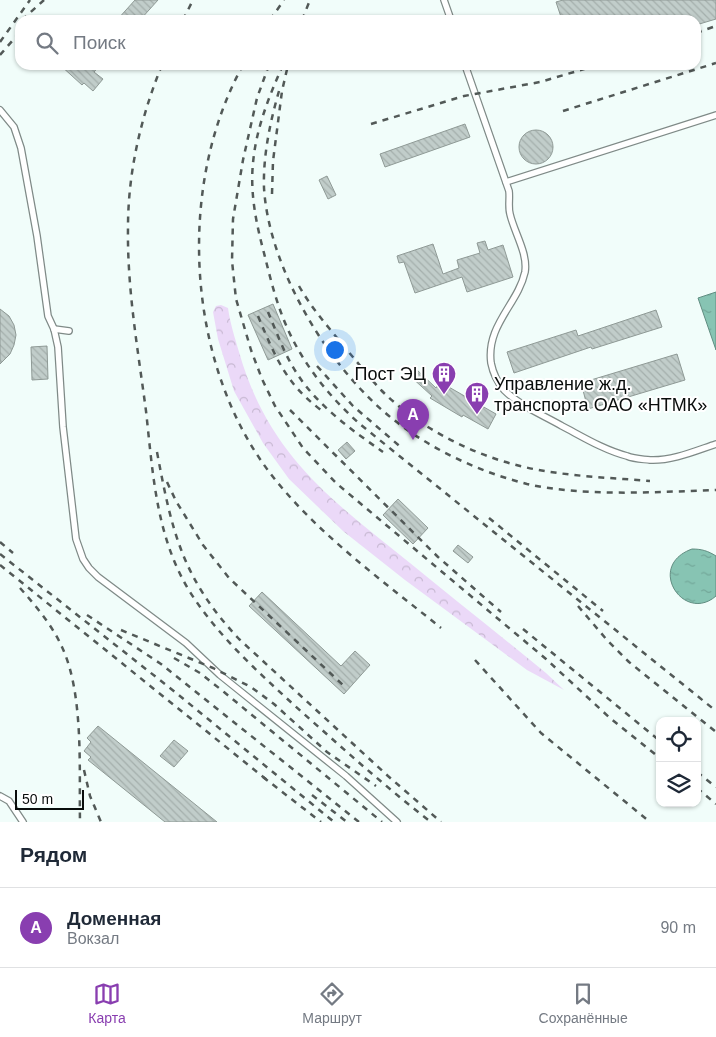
<!DOCTYPE html>
<html lang="ru">
<head>
<meta charset="utf-8">
<style>
	body { margin:0; font-family:Arial,sans-serif; background:#f6f6f7; color:#1f2937 }
	.controls { position:absolute; right:15px; bottom:15px; display:grid; overflow:hidden; border-radius:10px; box-shadow:0 1px 4px #0004 }
	.controls button { width:45px; height:45px; display:grid; place-items:center; padding:0; border:0; border-bottom:1px solid #e0e1e3; background:#fff; color:#1f2937; font:25px sans-serif }
	.scale { position:absolute; left:15px; bottom:12px; width:69px; box-sizing:border-box; padding-left:5px; border:2px solid #090d0c; border-top:0; font-size:14px; line-height:18px; white-space:nowrap; color:#090d0c; -webkit-text-stroke:4px #fff; paint-order:stroke }
	.you { position:absolute; left:334px; top:349px; width:18px; height:18px; margin:-12px; border:4px solid #fff; border-radius:50%; background:#1a73e8; box-shadow:0 0 0 8px #1a73e833 }
	.badge { display:grid; place-items:center; width:32px; height:32px; border-radius:50%; background:#893eb0; color:#fff; font-size:16px; font-weight:700 }
	.pin { position:absolute; translate:-50% -41px; filter:drop-shadow(0 1px 2px #0008) }
	.pin::after { content:''; position:absolute; top:26px; width:18px; height:15px; background:inherit; clip-path:polygon(0 0,100% 0,50% 100%) }
	.list { margin:0; padding:0; list-style:none }
	h2 { display:flex; justify-content:space-between; align-items:center; height:65px; margin:0; padding:0 20px; font-size:21px }
	h2 small { font-size:16px; font-weight:400; color:#747a83 }
	.list li { display:grid; grid-template-columns:32px 1fr auto; gap:15px; align-items:center; box-sizing:border-box; height:80px; padding:0 20px; border-top:1px solid #e0e1e3 }
	.list b { display:block; font-size:19px; white-space:nowrap }
	.list p { margin:0; font-size:16px; white-space:nowrap; color:#747a83 }
	.list em { font-size:16px; font-style:normal; color:#747a83 }
	.icon { flex:none; width:28px; height:28px; fill:none; stroke:currentColor; stroke-width:2; stroke-linecap:round; stroke-linejoin:round }
	.map { position:relative; flex:none; width:716px; height:822px; overflow:hidden }
	.search { position:absolute; background:#fff; box-shadow:0 1px 4px #0004; left:15px; right:15px; top:15px; height:55px; display:flex; align-items:center; gap:12px; box-sizing:border-box; padding:0 18px; border-radius:15px; color:#747a83; font-size:19px }
	.sheet { height:145px; background:#fff }
	nav { display:flex; justify-content:space-around; align-items:center; box-sizing:border-box; height:70px; border-top:1px solid #e0e1e3; background:#fff; font-size:14px; color:#747a83 }
	nav a { display:grid; justify-items:center; gap:2px }
	nav .on { color:#893eb0 }
	.map>svg:first-child { display:block }
</style>
</head>
<body>
<div class="map">
<svg width="716" height="822" viewBox="0 0 716 822">
	<defs>
		<pattern id="forest-crowns" width="20" height="18" patternUnits="userSpaceOnUse" patternTransform="scale(1.25)"><rect width="20" height="18" fill="#ebd9f8"/><path d="M2 6a3 3 0 1 1 6 0M12 15a3 3 0 1 1 6 0" fill="none" stroke="#c8b9d3"/></pattern>
		<pattern id="water-ripples" width="26" height="14" patternUnits="userSpaceOnUse" patternTransform="scale(1.25)"><rect width="26" height="14" fill="#87c4b3"/><path d="M2 4q2-2 4 0t4 0M15 11q2-2 4 0t4 0" fill="none" stroke="#73a799"/></pattern>
		<pattern id="building-back-hatch" width="6" height="6" patternUnits="userSpaceOnUse" patternTransform="scale(1.25)"><rect width="6" height="6" fill="#c1cdca"/><path d="M-1 5l2 2M0 0l6 6M5-1l2 2" fill="none" stroke="#a4afac"/></pattern>
	</defs>
	<rect width="100%" height="100%" fill="#f1fdfa"/>
	<path fill="url(#forest-crowns)" d="M 221,305 L 228,308 C 230,323 235,338 239,352 C 268,454 331,500 410,563 C 455,600 501,636 546,673 L 564,690 L 527,670 L 405,580 L 343,531 L 289,479 L 263,443 L 234,391 L 218,339 L 213,312 L 216,306 Z"/>
	<g fill="url(#water-ripples)" stroke="#618d81">
		<path d="M 716,292 L 716,350 L 698,298 Z"/>
		<path d="M 692,549 C 702,549 708,551 716,556 L 716,596 C 684,624 645,566 692,549 Z"/>
	</g>
	<g fill="url(#building-back-hatch)" stroke="#8f9a96">
		<path d="M 135,0 L 158,0 L 140,20 L 117,20 Z"/>
		<path d="M 563,0 L 716,0 L 716,19 L 696,25 L 696,20 L 562,20 L 556,2 Z"/>
		<path d="M 60,65 L 100,65 L 94,72 L 103,79 L 93,91 L 84,83 L 82,85 Z"/>
		<path d="M 465,124 L 470,137 L 385,167 L 380,154 Z"/>
		<circle cx="536" cy="147" r="17"/>
		<path d="M 327,176 L 336,195 L 328,199 L 319,180 Z"/>
		<path d="M 485,241 L 488,250 L 503,245 L 513,277 L 467,292 L 462,277 L 415,293 L 404,262 L 399,263 L 397,256 L 433,244 L 443,274 L 459,268 L 457,260 L 480,253 L 477,243 Z"/>
		<path d="M 273,304 L 292,349 L 268,360 L 248,315 Z"/>
		<path d="M 0,309 L 9,316 L 14,325 L 16,335 L 14,345 L 10,354 L 0,364 Z"/>
		<path d="M 656,310 L 662,327 L 592,349 L 591,347 L 514,373 L 507,352 L 576,330 L 578,336 Z"/>
		<path d="M 47,346 L 48,379 L 32,380 L 31,347 Z"/>
		<path d="M 677,354 L 685,380 L 588,409 L 581,383 Z"/>
		<path d="M 416,369 L 436,388 L 440,382 L 496,414 L 488,429 L 463,415 L 462,417 L 430,398 L 432,396 L 410,376 Z"/>
		<path d="M 347,442 L 355,451 L 346,459 L 338,450 Z"/>
		<path d="M 398,499 L 428,528 L 413,544 L 383,515 Z"/>
		<path d="M 458,545 L 473,557 L 468,563 L 453,551 Z"/>
		<path d="M 262,592 L 341,666 L 355,651 L 370,665 L 344,694 L 249,606 Z"/>
		<path d="M 98,726 L 217,822 L 165,822 L 88,760 L 91,757 L 84,751 L 91,742 L 87,738 Z"/>
		<path d="M 174,740 L 188,751 L 174,767 L 160,756 Z"/>
	</g>
	<g fill="none" stroke-linecap="round" stroke-linejoin="round">
		<defs>
			<g id="service">
				<path d="M 444,0 L 451,20"/>
				<path d="M 465,65 L 509,191 C 510,198 508,207 510,214 C 514,232 528,253 525,272 C 518,304 486,325 491,363 C 493,373 498,383 504,390 C 520,406 543,415 562,426 C 583,437 604,450 627,456 C 634,459 642,459 650,460 C 672,461 695,451 716,444"/>
				<path d="M 0,110 L 14,127 L 21,148 L 37,236 L 48,316 L 54,329 L 58,347 L 63,427 L 76,539 L 83,559 L 89,568 L 98,577 L 186,643 L 220,675 L 346,776 L 397,822"/>
				<path d="M 506,182 L 716,115"/>
				<path d="M 54,329 L 69,331"/>
				<path d="M 0,796 L 9,801 L 23,822"/>
			</g>
		</defs>
		<use href="#service" stroke="#7f8a87" stroke-width="8"/>
		<use href="#service" stroke="#fff" stroke-width="5.5"/>
		<g stroke="#525957" stroke-width="2.5" stroke-dasharray="6 6" stroke-linecap="butt">
			<path d="M 22,20 L 44,0"/>
			<path d="M 183,20 L 193,0"/>
			<path d="M 270,20 L 284,0"/>
			<path d="M 302,20 L 310,0"/>
			<path d="M 696,33 L 716,26"/>
			<path d="M 0,42 L 30,0"/>
			<path d="M 0,55 L 20,32"/>
			<path d="M 162,65 C 141,116 128,172 128,227 C 127,289 138,350 146,411 C 153,474 156,537 190,592 C 218,636 256,670 294,705 C 339,745 383,785 431,822"/>
			<path d="M 243,65 C 176,186 186,363 270,473 C 317,534 382,580 441,628"/>
			<path d="M 269,65 L 257,98 L 243,160 L 233,219 L 232,261 L 236,299 L 251,350 L 262,379 L 275,406 L 303,448 L 336,483 L 546,659 L 610,718 L 660,758"/>
			<path d="M 283,65 C 269,96 256,129 253,163 C 250,193 256,223 264,253 C 270,277 276,302 286,325 C 302,363 330,398 361,425 L 716,711"/>
			<path d="M 279,91 C 270,122 263,156 264,188 C 269,270 330,370 394,420 C 432,450 480,472 527,484 C 584,497 657,492 716,490"/>
			<path d="M 563,111 L 716,63"/>
			<path d="M 371,124 L 464,96 L 540,82 L 598,65"/>
			<path d="M 272,194 L 273,161 L 282,91 L 288,65"/>
			<path d="M 299,286 C 312,309 330,329 347,350 C 358,363 369,377 381,390 C 423,432 486,462 545,471 C 580,477 615,478 650,481"/>
			<path d="M 268,312 C 277,333 285,356 298,375 C 318,406 353,431 383,452"/>
			<path d="M 258,316 C 275,356 285,383 321,410"/>
			<path d="M 317,366 L 353,406 L 403,449"/>
			<path d="M 290,410 L 438,557 L 501,612"/>
			<path d="M 157,452 C 172,532 182,578 239,639 L 388,776 L 441,822"/>
			<path d="M 167,482 L 176,501 L 203,545 L 229,578 L 344,686"/>
			<path d="M 489,518 L 603,611"/>
			<path d="M 0,542 L 13,553"/>
			<path d="M 0,554 L 175,692 L 334,822"/>
			<path d="M 0,565 L 267,780"/>
			<path d="M 20,588 C 36,606 52,625 62,647 C 84,694 79,770 80,822"/>
			<path d="M 578,606 L 607,640 L 629,662 L 716,732"/>
			<path d="M 87,615 L 161,664 L 359,822"/>
			<path d="M 523,629 L 660,741"/>
			<path d="M 121,630 L 213,668 L 251,687 L 274,704 L 327,752 L 376,786"/>
			<path d="M 174,658 L 200,673 L 224,692 L 382,822"/>
			<path d="M 475,660 L 541,733 L 650,822"/>
			<path d="M 84,770 L 90,796 L 101,822"/>
			<path d="M 697,772 L 716,787"/>
			<path d="M 263,777 L 321,822"/>
			<path d="M 697,788 L 716,804"/>
			<path d="M 312,795 L 347,822"/>
		</g>
	</g>
	<defs>
		<symbol id="building-pin" viewBox="-11 -11 22 30"><path d="M0 17L-7.5 6A9.5 9.5 0 1 1 7.5 6Z" fill="#893eb0" stroke="#fff"/><path d="M-4-6H4V6H1V3H-1V6H-4ZM-2.5-4.3h1.7v1.8h-1.7ZM.8-4.3h1.7v1.8H.8ZM-2.5-1h1.7V.8h-1.7ZM.8-1h1.7V.8H.8Z" fill="#fff"/></symbol>
	</defs>
	<g fill-rule="evenodd">
		<use href="#building-pin" x="430" y="360" width="28" height="38"/>
		<use href="#building-pin" x="463" y="380" width="28" height="38"/>
	</g>
	<g text-anchor="middle" dominant-baseline="central" stroke-width="4" stroke-linejoin="round" paint-order="stroke">
		<g font-size="18" fill="#090d0c" stroke="#fff" text-anchor="end">
			<text x="426" y="374">Пост ЭЦ</text>
			<text x="494" y="384" text-anchor="start">Управление ж.д.<tspan x="494" dy="21">транспорта ОАО «НТМК»</tspan></text>
		</g>
	</g>
</svg>
<div class="controls">
<button><svg class="icon" aria-label="locate" viewBox="0 0 24 24"><circle cx="12" cy="12" r="6"/><path d="M12 2v4M12 18v4M2 12h4M18 12h4"/></svg></button>
<button><svg class="icon" aria-label="layers" viewBox="0 0 24 24"><path d="M12 4l9 5-9 5-9-5zM3 14l9 5 9-5"/></svg></button>
</div>
<div class="scale">50 m</div>
<div class="you"></div>
<div class="pin badge" style="left:413px;top:440px">A</div>
<div class="search"><svg class="icon" aria-label="search" viewBox="0 0 24 24"><circle cx="10" cy="10" r="6"/><path d="M15 15l6 6"/></svg>Поиск</div>
</div>
<section class="sheet">
<h2>Рядом<small></small></h2>
<ul class="list">
<li><span class="badge">A</span><div><b>Доменная</b><p>Вокзал</p></div><em>90 m</em></li>
</ul>
</section>
<nav>
<a class="on"><svg class="icon" aria-label="map" viewBox="0 0 24 24"><path d="M3 6l6-2 6 2 6-2v14l-6 2-6-2-6 2zM9 4v14M15 6v14"/></svg>Карта</a>
<a><svg class="icon" aria-label="directions" viewBox="0 0 24 24"><path d="M12 3l9 9-9 9-9-9zM9 14v-3h6M13 9l2 2-2 2"/></svg>Маршрут</a>
<a><svg class="icon" aria-label="saved" viewBox="0 0 24 24"><path d="M7 4h10v16l-5-4-5 4z"/></svg>Сохранённые</a>
</nav>
</body>
</html>
